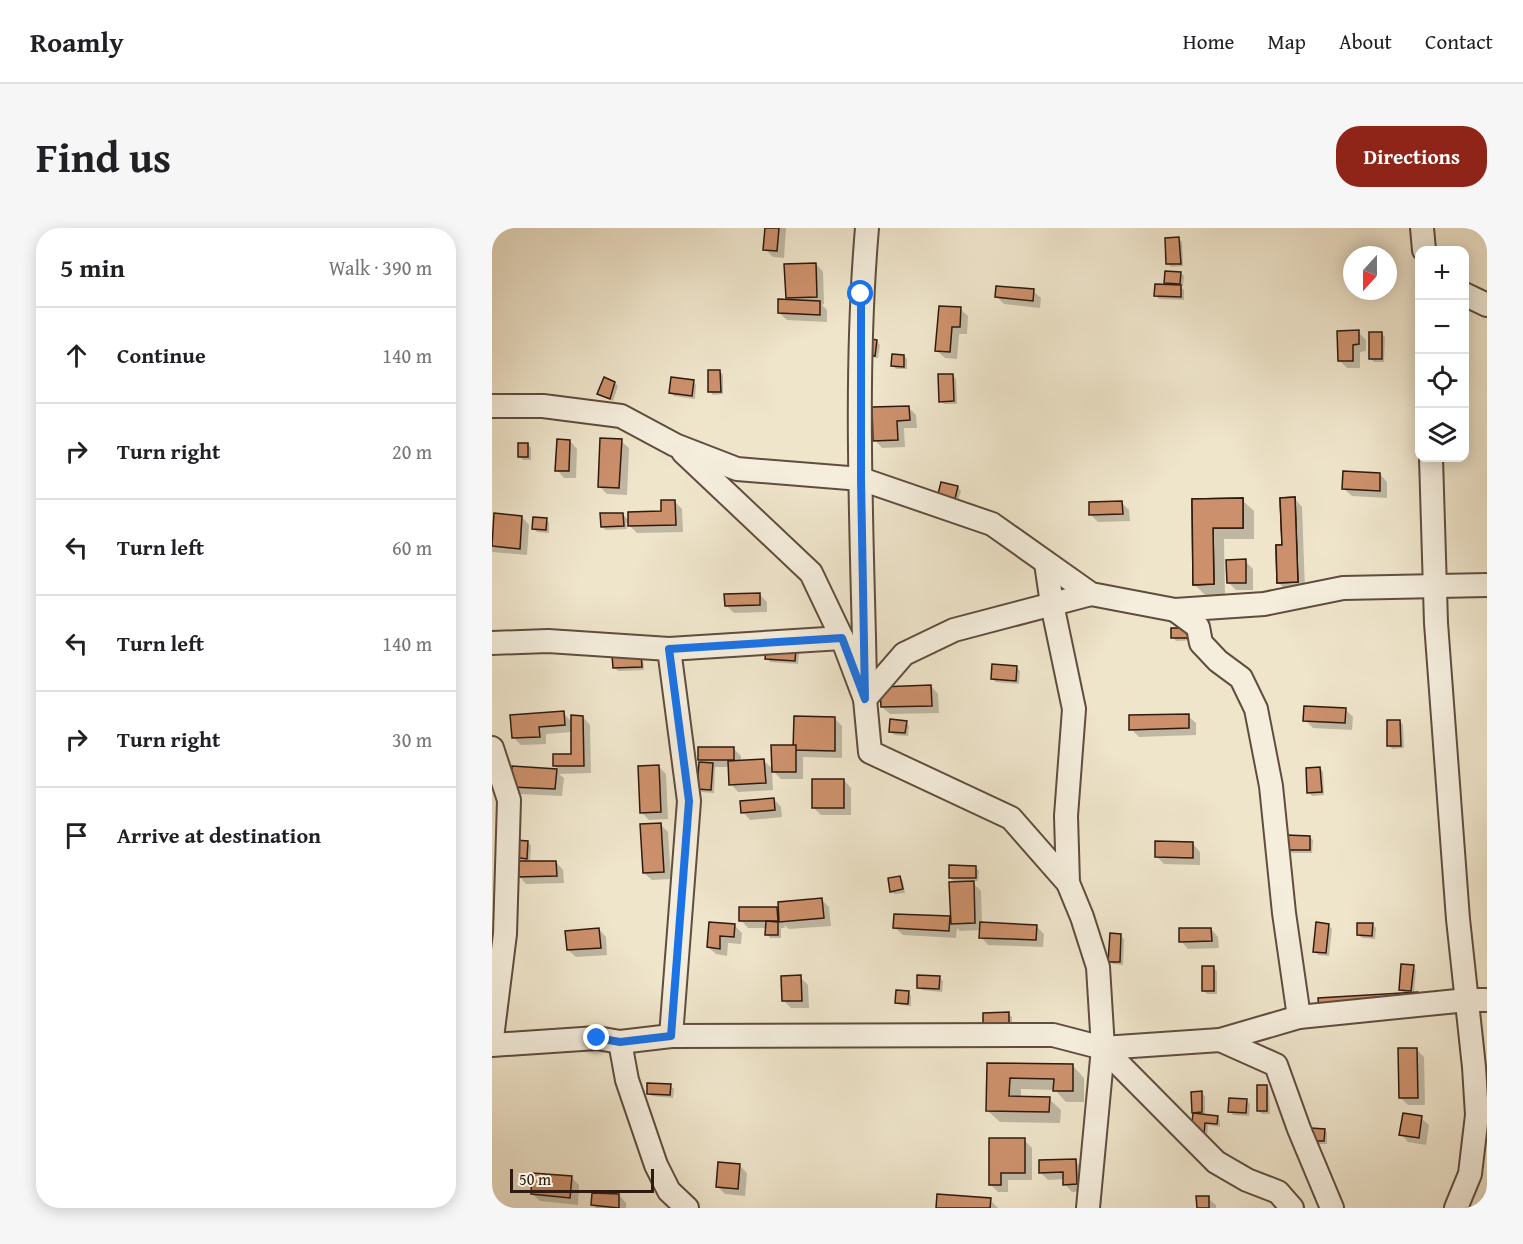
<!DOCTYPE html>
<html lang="en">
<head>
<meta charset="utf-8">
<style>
	body { margin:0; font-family:"Gentium Book Plus",serif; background:#f6f6f6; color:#202124 }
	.controls { position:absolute; right:18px; top:18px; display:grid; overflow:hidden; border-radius:12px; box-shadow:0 3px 15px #0003 }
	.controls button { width:54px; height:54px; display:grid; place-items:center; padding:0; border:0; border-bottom:2px solid #e0e0e0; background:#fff; color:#202124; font:30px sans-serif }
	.compass { position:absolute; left:851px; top:18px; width:54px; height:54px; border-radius:50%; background:#fff; box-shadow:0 3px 15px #0003; rotate:201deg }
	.scale { position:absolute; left:18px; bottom:15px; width:144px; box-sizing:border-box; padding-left:6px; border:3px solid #2f1a0f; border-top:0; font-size:16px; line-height:21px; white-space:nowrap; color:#2f1a0f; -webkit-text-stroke:4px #f5eedd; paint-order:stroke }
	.stop { position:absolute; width:18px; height:18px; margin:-14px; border:4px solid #1a73e8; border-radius:50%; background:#fff }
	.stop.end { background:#1a73e8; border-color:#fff; box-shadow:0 2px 6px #0008 }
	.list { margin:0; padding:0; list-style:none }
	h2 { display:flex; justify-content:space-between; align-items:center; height:78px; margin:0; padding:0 24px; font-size:26px }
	h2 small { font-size:20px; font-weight:400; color:#757577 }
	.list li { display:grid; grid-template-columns:39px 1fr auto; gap:18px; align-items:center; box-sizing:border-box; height:96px; padding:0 24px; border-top:2px solid #e0e0e0 }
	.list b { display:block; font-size:22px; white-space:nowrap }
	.list em { font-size:20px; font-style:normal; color:#757577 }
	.icon { flex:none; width:33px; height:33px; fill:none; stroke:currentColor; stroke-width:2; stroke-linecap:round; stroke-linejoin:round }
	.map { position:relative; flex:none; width:995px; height:980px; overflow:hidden; border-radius:24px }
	header { display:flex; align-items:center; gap:36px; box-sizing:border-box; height:84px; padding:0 30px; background:#fff; border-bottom:2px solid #e0e0e0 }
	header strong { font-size:28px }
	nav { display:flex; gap:33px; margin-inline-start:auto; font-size:21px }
	.intro { display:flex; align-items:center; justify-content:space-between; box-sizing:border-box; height:144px; padding:0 36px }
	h1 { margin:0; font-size:42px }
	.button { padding:15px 27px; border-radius:24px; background:#8f2418; color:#fff; font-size:21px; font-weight:700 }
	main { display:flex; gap:36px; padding:0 36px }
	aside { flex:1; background:#fff; border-radius:24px; box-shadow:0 3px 15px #0003 }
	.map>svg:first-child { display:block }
</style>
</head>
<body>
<header>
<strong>Roamly</strong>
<nav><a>Home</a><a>Map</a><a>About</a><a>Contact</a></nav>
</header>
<div class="intro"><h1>Find us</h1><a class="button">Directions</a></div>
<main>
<aside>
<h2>5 min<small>Walk · 390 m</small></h2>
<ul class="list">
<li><svg class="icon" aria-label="ahead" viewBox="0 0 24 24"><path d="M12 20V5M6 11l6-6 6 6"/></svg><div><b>Continue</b></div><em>140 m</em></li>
<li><svg class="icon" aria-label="right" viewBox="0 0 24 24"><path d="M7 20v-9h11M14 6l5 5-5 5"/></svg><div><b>Turn right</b></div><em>20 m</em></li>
<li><svg class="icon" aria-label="left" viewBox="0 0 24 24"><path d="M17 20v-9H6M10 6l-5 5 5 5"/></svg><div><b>Turn left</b></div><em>60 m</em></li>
<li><svg class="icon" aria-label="left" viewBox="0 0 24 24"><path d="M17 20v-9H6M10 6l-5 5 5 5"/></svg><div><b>Turn left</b></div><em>140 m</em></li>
<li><svg class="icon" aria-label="right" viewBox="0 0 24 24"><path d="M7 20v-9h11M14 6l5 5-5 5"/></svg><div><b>Turn right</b></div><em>30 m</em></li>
<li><svg class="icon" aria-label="arrive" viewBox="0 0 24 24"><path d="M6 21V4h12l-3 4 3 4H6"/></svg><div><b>Arrive at destination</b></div></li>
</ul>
</aside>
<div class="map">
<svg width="995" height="980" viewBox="0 0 995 980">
	<rect width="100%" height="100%" fill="#efe5cb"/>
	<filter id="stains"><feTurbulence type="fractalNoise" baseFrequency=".00333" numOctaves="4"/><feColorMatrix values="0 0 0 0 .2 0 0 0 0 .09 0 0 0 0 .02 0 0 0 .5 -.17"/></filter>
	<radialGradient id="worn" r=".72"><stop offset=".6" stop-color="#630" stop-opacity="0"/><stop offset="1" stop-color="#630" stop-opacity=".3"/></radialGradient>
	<g fill="#0003">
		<path d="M 275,0 L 294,0 L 292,30 L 281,29 L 273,21 Z"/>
		<path d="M 687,11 L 690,14 L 691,38 L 679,39 L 675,35 Z"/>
		<path d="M 324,36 L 331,44 L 332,76 L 330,77 L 335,82 L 335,94 L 295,92 L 287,85 L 299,73 L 295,70 Z"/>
		<path d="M 688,45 L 692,48 L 691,58 L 688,58 L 692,62 L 692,72 L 667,71 L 664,68 L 678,58 L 674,54 Z"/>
		<path d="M 541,63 L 549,70 L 548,80 L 512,76 L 505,69 Z"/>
		<path d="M 468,81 L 476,88 L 475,106 L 467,106 L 465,131 L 453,130 L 445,123 Z"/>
		<path d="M 866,104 L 874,112 L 874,123 L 868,124 L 868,140 L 855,140 L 847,132 Z"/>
		<path d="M 890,106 L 893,109 L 892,134 L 882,134 L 878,130 Z"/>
		<path d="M 385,114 L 388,117 L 386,130 L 377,129 Z"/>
		<path d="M 412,128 L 415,131 L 415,141 L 404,141 L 400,137 Z"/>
		<path d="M 228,143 L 231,147 L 231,166 L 221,167 L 218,163 Z"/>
		<path d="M 460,147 L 464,151 L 465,176 L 452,176 L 449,173 Z"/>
		<path d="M 201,153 L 204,157 L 203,171 L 182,168 L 178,164 Z"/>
		<path d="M 123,155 L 126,158 L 121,173 L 107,166 Z"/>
		<path d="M 416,179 L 424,187 L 425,200 L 412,200 L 413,219 L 390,220 L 383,212 Z"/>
		<path d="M 78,213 L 85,221 L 84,250 L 72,250 L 65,242 Z"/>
		<path d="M 129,213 L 137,220 L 135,267 L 115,266 L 107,258 Z"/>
		<path d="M 36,216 L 39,220 L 39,232 L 31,232 L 27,228 Z"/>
		<path d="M 888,246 L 895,254 L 895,270 L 860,268 L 852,261 Z"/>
		<path d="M 466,259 L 469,263 L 466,273 L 451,269 Z"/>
		<path d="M 803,271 L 810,279 L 813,361 L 794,362 L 786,354 L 791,319 Z"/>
		<path d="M 701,272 L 750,272 L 762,283 L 762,311 L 732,311 L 733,368 L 714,368 L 702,356 Z"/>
		<path d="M 182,273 L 190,281 L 191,304 L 145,305 L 134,294 L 135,301 L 114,302 L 110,299 L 131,286 L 137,293 L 171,284 Z"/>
		<path d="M 629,274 L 637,282 L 638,293 L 606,294 L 598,286 Z"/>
		<path d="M 30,289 L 37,297 L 35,327 L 0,324 L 0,305 Z"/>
		<path d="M 54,291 L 57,295 L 57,305 L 45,304 L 42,301 Z"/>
		<path d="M 753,333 L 761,341 L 761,362 L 744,362 L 737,355 Z"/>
		<path d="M 268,367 L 275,374 L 275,384 L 242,385 L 234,377 Z"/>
		<path d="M 681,401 L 707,412 L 684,413 L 681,409 Z"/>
		<path d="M 304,421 L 307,425 L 306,436 L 278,434 L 275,430 Z"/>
		<path d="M 122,429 L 151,430 L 152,442 L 126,443 L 123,440 Z"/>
		<path d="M 524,440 L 528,443 L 527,456 L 504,454 L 500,451 Z"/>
		<path d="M 439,458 L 446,466 L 447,485 L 398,486 L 390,479 Z"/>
		<path d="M 853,481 L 861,489 L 860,502 L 821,500 L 813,492 Z"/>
		<path d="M 71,485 L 80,494 L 91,489 L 98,497 L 99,545 L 67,546 L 72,550 L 70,568 L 28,566 L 21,558 L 22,539 L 67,542 L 63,538 L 81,527 L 80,504 L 54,506 L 54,516 L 29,517 L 22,510 Z"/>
		<path d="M 696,488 L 704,495 L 704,507 L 647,509 L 639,501 Z"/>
		<path d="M 343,491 L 350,498 L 350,530 L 311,529 L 311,551 L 289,551 L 280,542 L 281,562 L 246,564 L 239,556 L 238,539 L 223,539 L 222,565 L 210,564 L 207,561 L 212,536 L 207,531 L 242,521 L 249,528 L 249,534 L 272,533 L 282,542 L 303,518 Z"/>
		<path d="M 908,493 L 911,497 L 912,520 L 900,521 L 897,517 Z"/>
		<path d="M 414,494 L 417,498 L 416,508 L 402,507 L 399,503 Z"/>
		<path d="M 167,539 L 174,546 L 176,591 L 157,592 L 149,584 Z"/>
		<path d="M 828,540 L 831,544 L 832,567 L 820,568 L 817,564 Z"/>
		<path d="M 352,552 L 359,560 L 359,587 L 329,587 L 321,579 Z"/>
		<path d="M 282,571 L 289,579 L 290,589 L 258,592 L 251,584 Z"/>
		<path d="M 169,597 L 176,604 L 179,651 L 160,652 L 152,645 Z"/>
		<path d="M 817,609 L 821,612 L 820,625 L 799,625 L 795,621 Z"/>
		<path d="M 36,614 L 39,618 L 38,634 L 64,634 L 71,642 L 72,655 L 34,656 L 27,648 L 29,635 L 23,629 Z"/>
		<path d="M 701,616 L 708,624 L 708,637 L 672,636 L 664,628 Z"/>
		<path d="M 483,639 L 487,643 L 486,653 L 479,653 L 489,663 L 490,696 L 544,698 L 552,706 L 551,719 L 496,717 L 489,709 L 489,702 L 468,703 L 465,700 L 464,710 L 411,707 L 403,700 L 403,688 L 460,690 L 464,656 L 458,649 Z"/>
		<path d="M 408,650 L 411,653 L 413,665 L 402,666 L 399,663 Z"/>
		<path d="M 330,672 L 337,679 L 339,698 L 297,701 L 292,697 L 293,700 L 289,700 L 289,710 L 278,710 L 275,706 L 275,700 L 256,700 L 249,692 L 285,680 L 288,684 Z"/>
		<path d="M 218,696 L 242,697 L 250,705 L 249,716 L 236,715 L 235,728 L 224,726 L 216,719 Z"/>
		<path d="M 836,697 L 840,701 L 837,728 L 826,727 L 823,723 Z"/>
		<path d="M 880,697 L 884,700 L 883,711 L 870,710 L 866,707 Z"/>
		<path d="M 107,701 L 114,709 L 115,727 L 84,729 L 76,722 Z"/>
		<path d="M 719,701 L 726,709 L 727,720 L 696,721 L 689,713 Z"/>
		<path d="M 628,707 L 632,711 L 631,737 L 621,736 L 618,733 Z"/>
		<path d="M 921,739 L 924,742 L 922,765 L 926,765 L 933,773 L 913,766 L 908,761 Z"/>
		<path d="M 721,740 L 725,743 L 725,766 L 715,766 L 712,763 Z"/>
		<path d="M 308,749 L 316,757 L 317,780 L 299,780 L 292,773 Z"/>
		<path d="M 447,750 L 451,753 L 450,764 L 430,762 L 426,759 Z"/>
		<path d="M 416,764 L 419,768 L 419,778 L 408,777 L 404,774 Z"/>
		<path d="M 516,786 L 520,789 L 520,800 L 496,800 Z"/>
		<path d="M 924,821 L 932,829 L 933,877 L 916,877 L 909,870 Z"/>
		<path d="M 497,836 L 581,838 L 592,850 L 592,874 L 574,874 L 563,862 L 529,861 L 529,870 L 557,871 L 569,882 L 568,895 L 508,894 L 496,883 Z"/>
		<path d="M 178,858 L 182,861 L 181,870 L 160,868 L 156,865 Z"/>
		<path d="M 774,858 L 777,862 L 778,886 L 770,886 L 766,882 Z"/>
		<path d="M 709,865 L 713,868 L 713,888 L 725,889 L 728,893 L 728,899 L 716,897 L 715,909 L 704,907 L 701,884 Z"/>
		<path d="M 754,872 L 758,876 L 757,888 L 741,887 L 738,883 Z"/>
		<path d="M 929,890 L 937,897 L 934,917 L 916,914 L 909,906 Z"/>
		<path d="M 832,902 L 835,905 L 835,916 L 824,916 L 820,912 Z"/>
		<path d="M 532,912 L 540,920 L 540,952 L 516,952 L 516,964 L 506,964 L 499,957 Z"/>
		<path d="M 583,933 L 591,940 L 592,963 L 580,964 L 573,956 L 573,951 L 556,952 L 549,945 Z"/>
		<path d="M 247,937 L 255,945 L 253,968 L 233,966 L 226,959 Z"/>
		<path d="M 79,949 L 87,957 L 86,977 L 48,973 L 40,966 Z"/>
		<path d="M 0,965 L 4,969 L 4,980 L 0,979 Z"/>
		<path d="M 127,967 L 134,975 L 134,980 L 104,980 L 101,976 Z"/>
		<path d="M 716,970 L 724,977 L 724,980 L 706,980 Z"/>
		<path d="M 498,972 L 506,980 L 446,980 Z"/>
	</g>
	<g fill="#cc916c" stroke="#2f1a0f" stroke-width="1.5">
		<path d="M 273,0 L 287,0 L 285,23 L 271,22 Z"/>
		<path d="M 687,9 L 689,36 L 674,36 L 673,10 Z"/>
		<path d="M 324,35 L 325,69 L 294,70 L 292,36 Z"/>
		<path d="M 673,43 L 689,44 L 688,56 L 672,55 Z"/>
		<path d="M 663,56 L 689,57 L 689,69 L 662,68 Z"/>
		<path d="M 504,58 L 542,61 L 541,73 L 503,69 Z"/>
		<path d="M 286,71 L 328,73 L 328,87 L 286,85 Z"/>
		<path d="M 447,78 L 469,79 L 468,99 L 460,99 L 458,124 L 443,123 Z"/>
		<path d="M 867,102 L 867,116 L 861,117 L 861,133 L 846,133 L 845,103 Z"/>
		<rect x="877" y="104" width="13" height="27"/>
		<path d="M 375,110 L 385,112 L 383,128 L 372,126 Z"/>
		<path d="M 400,126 L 412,127 L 412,139 L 399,138 Z"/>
		<path d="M 216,142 L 228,142 L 229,164 L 216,164 Z"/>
		<path d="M 446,146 L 461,146 L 462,173 L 447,174 Z"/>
		<path d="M 112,149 L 123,154 L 118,171 L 105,166 Z"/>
		<path d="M 179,149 L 202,152 L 200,168 L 177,165 Z"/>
		<path d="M 417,178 L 418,192 L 405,193 L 406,212 L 381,213 L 380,179 Z"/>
		<path d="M 108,210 L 130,211 L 127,260 L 106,259 Z"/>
		<path d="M 65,211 L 78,212 L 77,243 L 63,243 Z"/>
		<rect x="26" y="215" width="10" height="14"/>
		<path d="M 851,243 L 888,245 L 888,263 L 850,261 Z"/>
		<path d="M 449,254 L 466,258 L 463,271 L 446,266 Z"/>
		<path d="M 803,269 L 806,354 L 785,355 L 784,317 L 790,317 L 788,270 Z"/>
		<path d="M 803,269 L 806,354 L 785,355 L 784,317 L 790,317 L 788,270 Z"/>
		<path d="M 751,270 L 751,300 L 721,300 L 722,356 L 701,357 L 700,271 Z"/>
		<path d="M 751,270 L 751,300 L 721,300 L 722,356 L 701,357 L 700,271 Z"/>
		<path d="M 169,272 L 183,272 L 184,297 L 136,298 L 136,284 L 169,283 Z"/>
		<path d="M 630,273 L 631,286 L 597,287 L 597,274 Z"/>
		<path d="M 2,285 L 30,288 L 28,321 L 0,318 Z"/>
		<path d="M 108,285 L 131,285 L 132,298 L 109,299 Z"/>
		<path d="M 41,289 L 55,290 L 54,302 L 40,301 Z"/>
		<path d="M 754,331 L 754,355 L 735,355 L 734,332 Z"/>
		<path d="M 268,365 L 268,377 L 233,378 L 232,366 Z"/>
		<rect x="679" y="400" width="25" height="10"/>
		<path d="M 274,418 L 304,420 L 303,433 L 273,431 Z"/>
		<path d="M 149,425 L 150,439 L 121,440 L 120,427 Z"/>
		<path d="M 500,436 L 525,438 L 524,453 L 499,451 Z"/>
		<path d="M 439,457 L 440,478 L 389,479 L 388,459 Z"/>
		<path d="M 812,478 L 854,480 L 853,495 L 811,493 Z"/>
		<path d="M 72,483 L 73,497 L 47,499 L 48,509 L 20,510 L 18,487 Z"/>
		<path d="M 697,486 L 697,500 L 637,502 L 637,487 Z"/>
		<path d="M 79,487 L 91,488 L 92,538 L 61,538 L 61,526 L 79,526 Z"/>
		<path d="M 302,488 L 343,489 L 343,523 L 301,522 Z"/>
		<path d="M 398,491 L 415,493 L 413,505 L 397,504 Z"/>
		<path d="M 895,492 L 908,492 L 909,518 L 895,518 Z"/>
		<path d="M 279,517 L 304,517 L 304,544 L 280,544 Z"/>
		<rect x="206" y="519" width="36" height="13"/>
		<path d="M 272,531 L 274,555 L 237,557 L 236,533 Z"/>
		<path d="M 207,534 L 221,535 L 219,562 L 205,561 Z"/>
		<path d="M 167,537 L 169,584 L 148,585 L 146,538 Z"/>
		<path d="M 20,538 L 65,541 L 63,561 L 19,559 Z"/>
		<path d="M 828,539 L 830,564 L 815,565 L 814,540 Z"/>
		<rect x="320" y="551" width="32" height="29"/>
		<path d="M 282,570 L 283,582 L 249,585 L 248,573 Z"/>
		<path d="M 169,595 L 172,644 L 151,645 L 148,596 Z"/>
		<path d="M 794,607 L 818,608 L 818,622 L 794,622 Z"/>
		<path d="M 23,612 L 36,613 L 35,631 L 22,629 Z"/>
		<path d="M 663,613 L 701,614 L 701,630 L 663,629 Z"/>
		<path d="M 25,633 L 64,633 L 65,648 L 25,649 Z"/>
		<path d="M 457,637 L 484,638 L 484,650 L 457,650 Z"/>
		<path d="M 408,648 L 411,661 L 398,664 L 396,650 Z"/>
		<path d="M 482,653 L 483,695 L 459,696 L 457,654 Z"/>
		<path d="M 330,670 L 332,690 L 287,694 L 286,674 Z"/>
		<path d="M 247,679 L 285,679 L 286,693 L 247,693 Z"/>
		<path d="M 402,686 L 458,688 L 457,703 L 401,700 Z"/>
		<path d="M 274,693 L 286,694 L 286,707 L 273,707 Z"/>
		<path d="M 217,694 L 243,696 L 242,709 L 228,708 L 228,721 L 215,719 Z"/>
		<path d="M 488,694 L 545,697 L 544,712 L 487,710 Z"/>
		<path d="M 824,694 L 837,696 L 834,725 L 821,724 Z"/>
		<path d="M 865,695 L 881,695 L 880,708 L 865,707 Z"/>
		<path d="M 107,700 L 109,720 L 75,722 L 73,703 Z"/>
		<path d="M 687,700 L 719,700 L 720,713 L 687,714 Z"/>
		<path d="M 618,705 L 629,706 L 628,734 L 616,734 Z"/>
		<path d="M 909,736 L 922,737 L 919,763 L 907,762 Z"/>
		<rect x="710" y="738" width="12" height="25"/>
		<path d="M 309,747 L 310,773 L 290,773 L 289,748 Z"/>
		<path d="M 425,747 L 448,748 L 447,761 L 425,760 Z"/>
		<path d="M 404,762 L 417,763 L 416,776 L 403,775 Z"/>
		<path d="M 926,764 L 927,777 L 827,783 L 826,770 Z"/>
		<path d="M 517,784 L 517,797 L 491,797 L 491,785 Z"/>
		<path d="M 906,820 L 925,820 L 926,870 L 907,870 Z"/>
		<path d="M 495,835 L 581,836 L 581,863 L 561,863 L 562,851 L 518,850 L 517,868 L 558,869 L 557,884 L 494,883 Z"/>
		<path d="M 155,855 L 179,856 L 178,867 L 155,866 Z"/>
		<rect x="765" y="857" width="10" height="26"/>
		<path d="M 710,863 L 710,884 L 700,885 L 699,864 Z"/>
		<path d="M 737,870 L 755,871 L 754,885 L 736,884 Z"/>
		<path d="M 701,885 L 726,888 L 725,896 L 713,895 L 712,906 L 699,905 Z"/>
		<path d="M 911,885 L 930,888 L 927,910 L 907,907 Z"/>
		<path d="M 819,900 L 833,901 L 832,913 L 819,913 Z"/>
		<path d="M 497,910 L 533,910 L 533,945 L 509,945 L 509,957 L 497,957 Z"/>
		<path d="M 584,931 L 585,956 L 571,957 L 571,944 L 547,945 L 547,932 Z"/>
		<path d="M 226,934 L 248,936 L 246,961 L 224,959 Z"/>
		<path d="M 40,945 L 80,948 L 78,970 L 39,966 Z"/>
		<path d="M 100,965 L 127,966 L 127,980 L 99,977 Z"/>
		<path d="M 445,966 L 499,970 L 498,980 L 444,980 Z"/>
		<path d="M 704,968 L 717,968 L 717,980 L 705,980 Z"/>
	</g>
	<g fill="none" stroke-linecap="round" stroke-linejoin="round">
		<defs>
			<g id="minor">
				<path d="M 930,0 L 932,22"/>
				<path d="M 972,66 L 995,77"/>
				<path d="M 0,178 L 51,178 L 129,188 L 183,217 L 245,241 L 369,251 L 500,296 L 599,366 L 683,382 L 772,376 L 851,360 L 995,357"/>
				<path d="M 191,224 L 319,345 L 350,410 L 373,471 L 378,524 L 519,590 L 576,655 L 590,689 L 606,739 L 611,820 L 596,980"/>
				<path d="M 939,230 L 944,395 L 966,691 L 982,839 L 985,887 L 978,946 L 964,980"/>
				<path d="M 554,335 L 560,376 L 582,481 L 574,588 L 576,655"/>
				<path d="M 683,382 L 706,399 L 709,415 L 726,433 L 749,450 L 764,481 L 779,558 L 792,685 L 807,789"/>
				<path d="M 0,415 L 56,413 L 177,421 L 350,410"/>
				<path d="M 177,421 L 197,573 L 179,808"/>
				<path d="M 373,454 C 370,303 362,151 375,0"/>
				<path d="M 373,471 L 412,426 L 462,402 L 599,366"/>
				<path d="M 0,520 L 17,572 L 13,706 L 0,810"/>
				<path d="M 728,812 L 784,837 L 807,901 L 840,980"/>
				<path d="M 128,814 L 135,852 L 164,937 L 177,963 L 195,980"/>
				<path d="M 0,817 L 105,810 L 128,814 L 179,808 L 561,807 L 611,820 L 728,812 L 807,789 L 975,772 L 995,772"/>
				<path d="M 611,820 L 724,934 L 755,952 L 786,964 L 800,980"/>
			</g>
		</defs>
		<use href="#minor" stroke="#5f4d3e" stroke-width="26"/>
		<use href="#minor" stroke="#f5eedd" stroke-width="22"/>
	</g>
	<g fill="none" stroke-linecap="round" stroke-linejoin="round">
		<path stroke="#1a73e8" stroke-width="8" d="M 105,810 L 128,814 L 179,808 L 197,573 L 177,421 L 350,410 L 373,471 L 369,251 L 369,66"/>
	</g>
	<rect width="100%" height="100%" filter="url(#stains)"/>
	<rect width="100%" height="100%" fill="url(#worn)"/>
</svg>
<div class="controls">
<button>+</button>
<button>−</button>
<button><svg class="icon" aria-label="locate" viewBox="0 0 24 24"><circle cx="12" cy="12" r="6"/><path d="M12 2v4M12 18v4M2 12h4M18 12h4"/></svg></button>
<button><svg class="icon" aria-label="layers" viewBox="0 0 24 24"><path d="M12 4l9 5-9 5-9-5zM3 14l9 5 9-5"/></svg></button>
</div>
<svg class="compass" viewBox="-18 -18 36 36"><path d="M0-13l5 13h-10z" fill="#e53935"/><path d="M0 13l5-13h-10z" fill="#757577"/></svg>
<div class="scale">50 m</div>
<div class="stop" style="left:369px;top:66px"></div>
<div class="stop end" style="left:105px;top:810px"></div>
</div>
</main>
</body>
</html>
